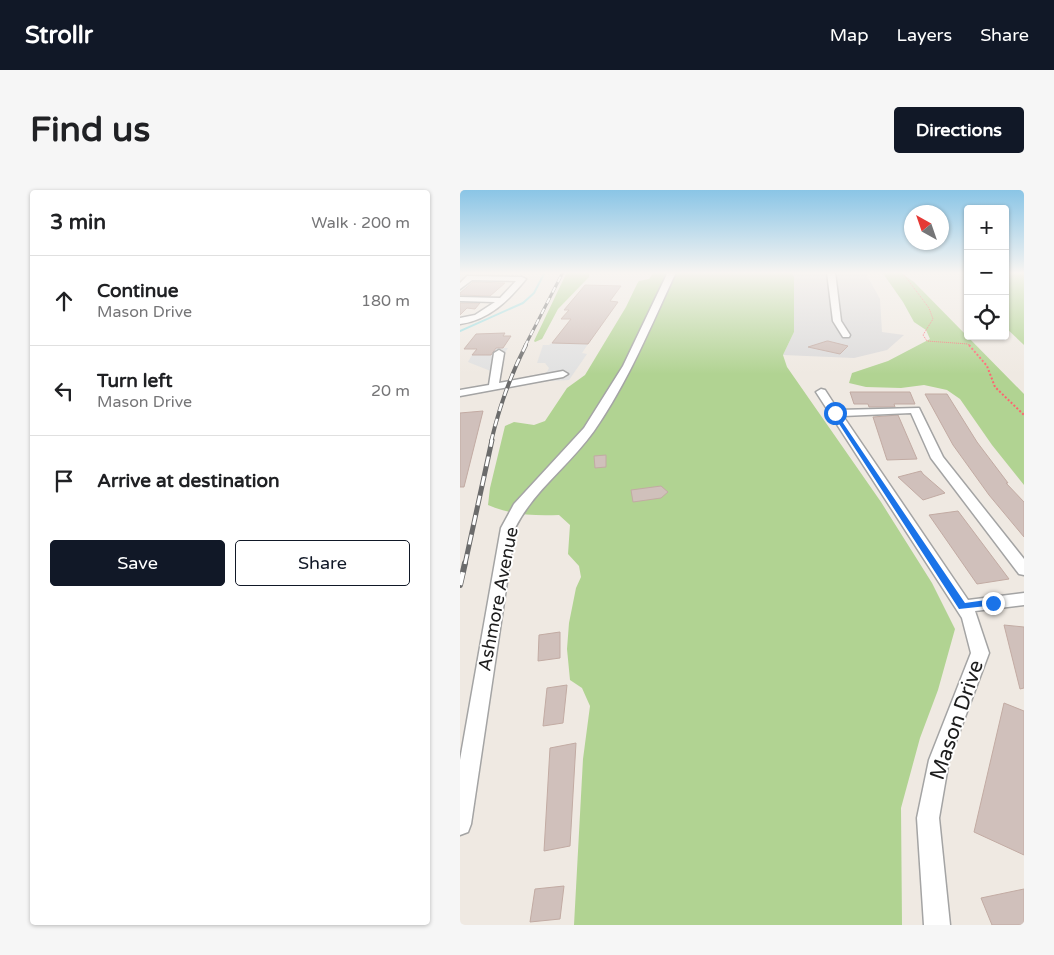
<!DOCTYPE html>
<html lang="en">
<head>
<meta charset="utf-8">
<style>
	body { margin:0; font-family:"Varela Round",sans-serif; background:#f6f6f6; color:#202124 }
	.controls { position:absolute; right:15px; top:15px; display:grid; overflow:hidden; border-radius:5px; box-shadow:0 1px 4px #0004 }
	.controls button { width:45px; height:45px; display:grid; place-items:center; padding:0; border:0; border-bottom:1px solid #e0e0e0; background:#fff; color:#202124; font:25px sans-serif }
	.compass { position:absolute; left:444px; top:15px; width:45px; height:45px; border-radius:50%; background:#fff; box-shadow:0 1px 4px #0004; rotate:320deg }
	.stop { position:absolute; width:15px; height:15px; margin:-11px; border:4px solid #1a73e8; border-radius:50%; background:#fff }
	.stop.end { background:#1a73e8; border-color:#fff; box-shadow:0 1px 5px #0008 }
	.list { margin:0; padding:0; list-style:none }
	h2 { display:flex; justify-content:space-between; align-items:center; height:65px; margin:0; padding:0 20px; font-size:21px }
	h2 small { font-size:16px; font-weight:400; color:#757577 }
	.list li { display:grid; grid-template-columns:32px 1fr auto; gap:15px; align-items:center; box-sizing:border-box; height:90px; padding:0 20px; border-top:1px solid #e0e0e0 }
	.list b { display:block; font-size:19px; white-space:nowrap }
	.list p { margin:0; font-size:16px; white-space:nowrap; color:#757577 }
	.list em { font-size:16px; font-style:normal; color:#757577 }
	.actions { display:flex; gap:10px; padding:15px 20px }
	.actions a { flex:1; padding:11px 0; border:1px solid #111827; border-radius:5px; text-align:center; font-size:18px; color:#111827 }
	.actions .main { background:#111827; color:#fff }
	.icon { flex:none; width:28px; height:28px; fill:none; stroke:currentColor; stroke-width:2; stroke-linecap:round; stroke-linejoin:round }
	.map { position:relative; flex:none; width:564px; height:735px; overflow:hidden; border-radius:5px }
	header { display:flex; align-items:center; gap:30px; box-sizing:border-box; height:70px; padding:0 25px; background:#111827; color:#fff }
	header strong { font-size:24px }
	nav { display:flex; gap:28px; margin-inline-start:auto; font-size:18px }
	.intro { display:flex; align-items:center; justify-content:space-between; box-sizing:border-box; height:120px; padding:0 30px }
	h1 { margin:0; font-size:35px }
	.button { padding:12px 22px; border-radius:5px; background:#111827; color:#fff; font-size:18px; font-weight:700 }
	main { display:flex; gap:30px; padding:0 30px }
	aside { flex:1; background:#fff; border-radius:5px; box-shadow:0 1px 4px #0004 }
	.map>svg:first-child { display:block }
</style>
</head>
<body>
<header>
<strong>Strollr</strong>
<nav><a>Map</a><a>Layers</a><a>Share</a></nav>
</header>
<div class="intro"><h1>Find us</h1><a class="button">Directions</a></div>
<main>
<aside>
<h2>3 min<small>Walk · 200 m</small></h2>
<ul class="list">
<li><svg class="icon" aria-label="ahead" viewBox="0 0 24 24"><path d="M12 20V5M6 11l6-6 6 6"/></svg><div><b>Continue</b><p>Mason Drive</p></div><em>180 m</em></li>
<li><svg class="icon" aria-label="left" viewBox="0 0 24 24"><path d="M17 20v-9H6M10 6l-5 5 5 5"/></svg><div><b>Turn left</b><p>Mason Drive</p></div><em>20 m</em></li>
<li><svg class="icon" aria-label="arrive" viewBox="0 0 24 24"><path d="M6 21V4h12l-3 4 3 4H6"/></svg><div><b>Arrive at destination</b></div></li>
</ul>
<div class="actions"><a class="main">Save</a><a>Share</a></div>
</aside>
<div class="map">
<svg width="564" height="735" viewBox="0 0 564 735">
	<rect width="100%" height="100%" fill="#efe9e2"/>
	<path fill="#dbdada" d="M 332,82 L 405,82 L 420,109 L 422,142 L 444,145 L 427,160 L 394,168 L 323,165 L 334,142 L 334,87 Z"/>
	<g fill="#b1d392">
		<path d="M 107,82 L 129,82 L 129,87 L 98,119 L 82,149 L 75,152 L 74,151 Z"/>
		<path d="M 194,82 L 332,82 L 334,87 L 334,142 L 323,165 L 327,177 L 421,312 L 472,393 L 495,439 L 478,500 L 460,548 L 441,618 L 442,735 L 114,735 L 123,569 L 130,516 L 122,498 L 110,490 L 107,459 L 109,433 L 116,398 L 121,387 L 119,376 L 108,364 L 110,335 L 99,325 C 74,326 51,325 28,315 L 30,298 L 45,236 L 54,232 L 74,235 L 85,231 L 107,198 L 125,185 L 166,117 L 177,94 L 179,91 L 189,89 Z"/>
		<path d="M 422,82 L 440,82 L 454,92 L 564,204 L 564,295 L 532,255 L 500,209 L 487,200 L 464,195 L 441,198 L 406,197 L 389,193 L 392,183 L 428,171 L 470,149 L 466,140 L 454,132 L 443,112 Z"/>
		<path d="M 545,82 L 564,82 L 564,155 L 545,137 Z"/>
	</g>
	<g fill="#e1e1e1">
		<path d="M 0,82 L 21,82 L 17,86 L 52,86 L 48,92 L 11,93 L 0,103 Z"/>
		<path d="M 92,153 L 128,154 L 122,163 L 127,164 L 109,190 L 71,192 L 87,182 L 89,178 L 85,173 L 77,173 L 83,155 L 89,155 Z"/>
		<path d="M 36,158 L 48,158 L 33,182 L 8,172 L 12,165 L 31,165 Z"/>
	</g>
	<g fill="none" stroke-linecap="round" stroke-linejoin="round">
		<path stroke="#9edee2" stroke-width="2" d="M 0,141 L 63,113 L 74,103 L 85,82"/>
	</g>
	<g fill="#d0c0bb" stroke="#c2aba3">
		<path d="M 13,92 L 45,93 L 30,106 L 0,105 L 0,103 Z"/>
		<path d="M 125,95 L 161,96 L 150,111 L 158,112 L 128,154 L 92,153 L 111,129 L 101,129 L 109,120 L 104,120 Z"/>
		<path d="M 0,113 L 20,113 L 15,119 L 7,118 L 0,125 Z"/>
		<path d="M 45,143 L 43,146 L 51,146 L 43,158 L 36,158 L 31,165 L 12,165 L 17,159 L 4,159 L 16,144 Z"/>
		<path d="M 367,151 L 368,151 L 388,156 L 380,164 L 348,157 Z"/>
		<path d="M 390,202 L 450,202 L 455,214 L 434,214 L 435,217 L 409,217 L 408,214 L 394,214 Z"/>
		<path d="M 465,204 L 487,204 L 517,252 L 548,293 L 546,293 L 564,312 L 564,347 L 529,305 L 493,255 Z"/>
		<path d="M 23,221 L 4,297 L 0,297 L 0,223 Z"/>
		<path d="M 438,225 L 457,269 L 427,270 L 413,227 Z"/>
		<path d="M 146,265 L 146,277 L 135,278 L 134,266 Z"/>
		<path d="M 461,281 L 463,284 L 485,303 L 463,310 L 438,287 Z"/>
		<path d="M 201,296 L 208,302 L 201,308 L 173,312 L 171,300 Z"/>
		<path d="M 498,321 L 549,389 L 517,394 L 469,325 Z"/>
		<path d="M 544,435 L 564,437 L 564,498 L 560,499 Z"/>
		<path d="M 100,442 L 100,468 L 78,471 L 79,445 Z"/>
		<path d="M 107,495 L 103,533 L 83,536 L 87,498 Z"/>
		<path d="M 544,513 L 564,521 L 564,665 L 514,642 Z"/>
		<path d="M 116,553 L 110,656 L 84,661 L 90,558 Z"/>
		<path d="M 104,696 L 100,729 L 70,732 L 75,699 Z"/>
		<path d="M 564,699 L 564,735 L 532,735 L 521,708 Z"/>
	</g>
	<g fill="none" stroke-linecap="round" stroke-linejoin="round">
		<defs>
			<g id="minor">
				<path d="M 208,82 L 216,82 C 191,136 168,192 134,241 C 110,275 74,300 55,338 L 11,634 L 8,642 L 0,645 L 0,570 L 41,338 L 54,314 L 124,238 L 163,176 Z"/>
				<path d="M 367,82 L 375,82 L 381,131 L 390,145 L 389,147 L 383,147 L 373,131 Z"/>
				<path d="M 7,86 L 62,87 L 66,89 C 48,111 29,130 0,134 L 0,128 L 15,125 L 35,112 L 0,111 L 0,107 L 40,108 L 56,91 L 12,90 L 0,99 L 0,93 Z"/>
				<path d="M 39,160 L 44,163 L 39,193 L 103,181 L 108,184 L 103,187 L 0,206 L 0,200 L 29,195 L 34,163 Z"/>
				<path d="M 361,199 L 365,200 L 378,220 L 459,218 L 483,267 L 564,369 L 564,385 L 559,384 L 471,268 L 451,223 L 383,226 L 508,410 L 564,403 L 564,415 L 515,421 L 529,463 L 489,570 L 479,628 L 490,735 L 464,735 L 457,628 L 469,570 L 511,463 L 502,428 L 356,202 Z"/>
			</g>
		</defs>
		<use href="#minor" stroke="#a4a4a4" stroke-width="3"/>
		<path stroke="#ff636f" stroke-width="1" stroke-dasharray="1 1" stroke-linecap="butt" d="M 442,82 L 469,118 L 473,129 L 463,145 L 467,151 L 508,154 L 510,156"/>
		<path stroke="#ff636f" stroke-width="2" stroke-dasharray="2 2" stroke-linecap="butt" d="M 509,155 L 527,176 L 535,197 L 564,225"/>
		<use href="#minor" fill="#fff" fill-rule="evenodd"/>
		<defs>
			<path id="rail-far3" d="M 65,156 L 103,82"/>
			<path id="rail-far2" d="M 31,252 C 39,218 50,186 66,155"/>
			<path id="rail-far1" d="M 5,374 L 32,250"/>
			<path id="rail" d="M 0,395 L 5,373"/>
		</defs>
		<use href="#rail-far3" stroke="#6b6b6b" stroke-width="3"/>
		<use href="#rail-far2" stroke="#6b6b6b" stroke-width="4"/>
		<use href="#rail-far1" stroke="#6b6b6b" stroke-width="5"/>
		<use href="#rail" stroke="#6b6b6b" stroke-width="6"/>
		<use href="#rail-far3" stroke="#fff" stroke-width="2" stroke-dasharray="6" stroke-linecap="butt"/>
		<use href="#rail-far2" stroke="#fff" stroke-width="2.5" stroke-dasharray="8" stroke-linecap="butt"/>
		<use href="#rail-far1" stroke="#fff" stroke-width="3" stroke-dasharray="10" stroke-linecap="butt"/>
		<use href="#rail" stroke="#fff" stroke-width="4.5" stroke-dasharray="13" stroke-linecap="butt"/>
	</g>
	<linearGradient id="sky" x2="0" y2="1"><stop stop-color="#8ac5e6"/><stop offset="0.45" stop-color="#f8f5f2"/><stop offset="1" stop-color="#f8f5f2" stop-opacity="0"/></linearGradient>
	<rect width="564" height="184" fill="url(#sky)"/>
	<path fill="#1a73e8" d="M 375,221 L 505,413 L 533,409 L 536,410 L 536,415 L 499,419 L 372,223 Z"/>
	<g text-anchor="middle" dominant-baseline="central" stroke-width="4" stroke-linejoin="round" paint-order="stroke">
		<g font-size="18" fill="#1d1d1d" stroke="#fff">
			<text transform="translate(38 409) rotate(-79)">Ashmore Avenue</text>
		</g>
		<g font-size="21" fill="#1d1d1d" stroke="#fff">
			<text transform="translate(497 530) rotate(-71)">Mason Drive</text>
		</g>
	</g>
</svg>
<div class="controls">
<button>+</button>
<button>−</button>
<button><svg class="icon" aria-label="locate" viewBox="0 0 24 24"><circle cx="12" cy="12" r="6"/><path d="M12 2v4M12 18v4M2 12h4M18 12h4"/></svg></button>
</div>
<svg class="compass" viewBox="-18 -18 36 36"><path d="M0-13l5 13h-10z" fill="#e53935"/><path d="M0 13l5-13h-10z" fill="#757577"/></svg>
<div class="stop" style="left:375px;top:223px"></div>
<div class="stop end" style="left:533px;top:413px"></div>
</div>
</main>
</body>
</html>
